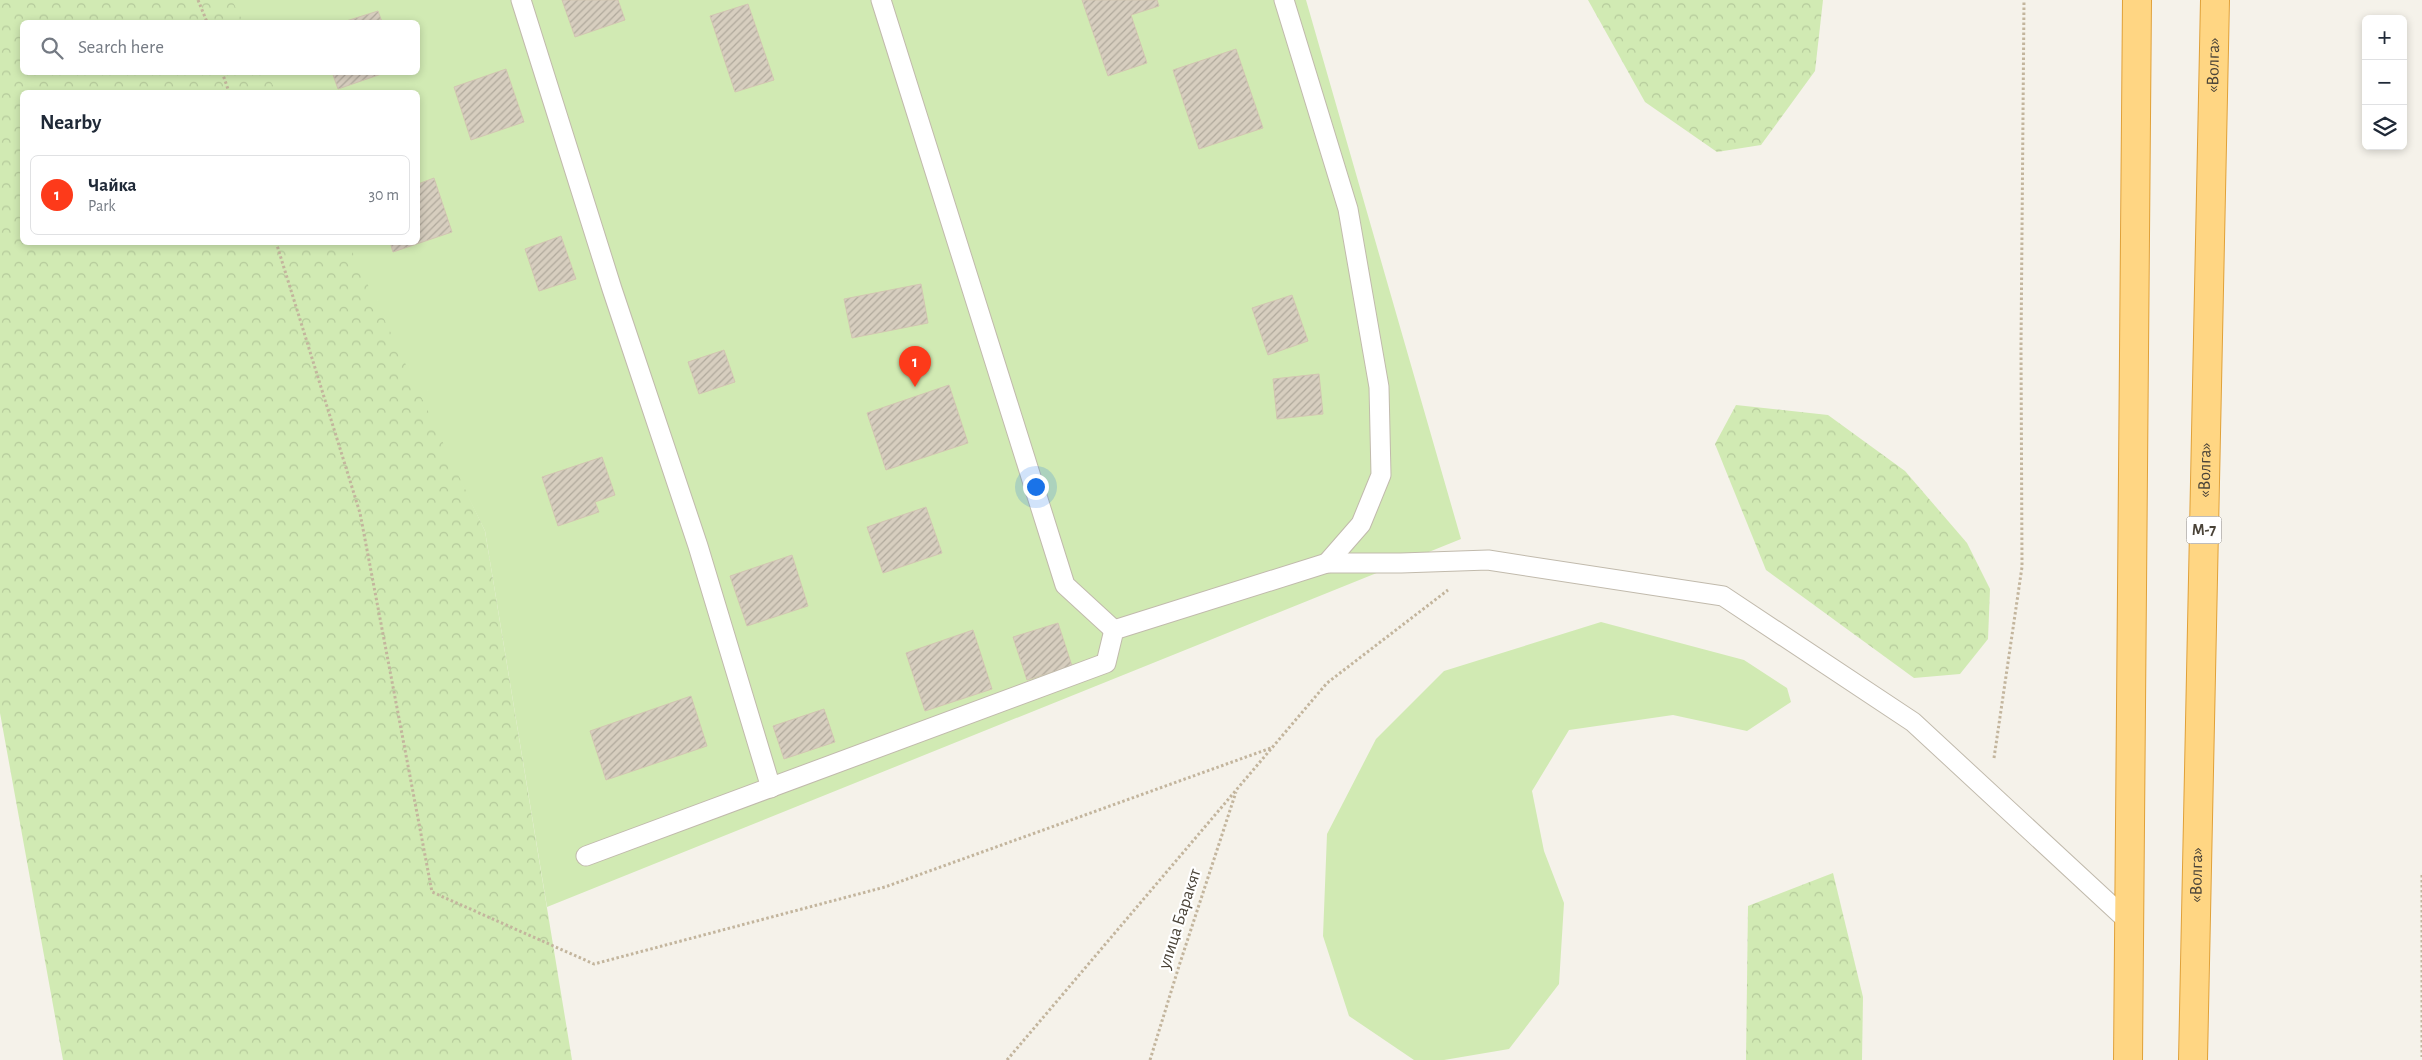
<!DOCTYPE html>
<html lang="en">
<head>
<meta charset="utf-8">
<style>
	body { margin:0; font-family:"Alegreya Sans",sans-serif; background:#f2f2f3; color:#1f2937 }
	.controls { position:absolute; right:15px; top:15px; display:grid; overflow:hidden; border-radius:8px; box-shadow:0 2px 8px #0003 }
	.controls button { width:45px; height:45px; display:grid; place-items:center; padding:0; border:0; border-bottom:1px solid #e0e1e3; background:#fff; color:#1f2937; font:25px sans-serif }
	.you { position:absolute; left:1035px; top:486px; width:18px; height:18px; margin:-12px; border:4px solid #fff; border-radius:50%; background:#1a73e8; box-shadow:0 0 0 8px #1a73e833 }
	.badge { display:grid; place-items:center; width:32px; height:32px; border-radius:50%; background:#fd3a1a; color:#fff; font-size:16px; font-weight:700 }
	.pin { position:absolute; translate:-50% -41px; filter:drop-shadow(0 1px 2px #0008) }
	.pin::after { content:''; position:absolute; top:26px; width:18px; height:15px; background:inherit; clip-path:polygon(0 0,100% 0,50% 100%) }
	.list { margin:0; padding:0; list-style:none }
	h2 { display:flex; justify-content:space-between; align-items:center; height:65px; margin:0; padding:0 20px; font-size:21px }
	h2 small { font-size:16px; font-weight:400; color:#747a83 }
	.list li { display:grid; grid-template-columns:32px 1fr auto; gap:15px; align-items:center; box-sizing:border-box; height:80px; margin:0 10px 10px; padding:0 10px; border:1px solid #e0e1e3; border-radius:8px }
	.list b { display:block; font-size:19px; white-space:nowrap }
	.list p { margin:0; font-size:16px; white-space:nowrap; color:#747a83 }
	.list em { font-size:16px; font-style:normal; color:#747a83 }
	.icon { flex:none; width:28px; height:28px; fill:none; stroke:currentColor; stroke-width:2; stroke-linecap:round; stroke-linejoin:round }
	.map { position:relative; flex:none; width:2422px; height:1060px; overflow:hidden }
	.search { position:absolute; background:#fff; box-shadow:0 2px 8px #0003; left:20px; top:20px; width:400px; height:55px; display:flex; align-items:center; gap:12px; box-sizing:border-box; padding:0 18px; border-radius:8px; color:#747a83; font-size:19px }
	.panel { position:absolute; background:#fff; box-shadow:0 2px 8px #0003; left:20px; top:90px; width:400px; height:155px; border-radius:8px }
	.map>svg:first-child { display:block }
</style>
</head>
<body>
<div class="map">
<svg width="2422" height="1060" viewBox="0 0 2422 1060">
	<defs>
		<pattern id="forest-crowns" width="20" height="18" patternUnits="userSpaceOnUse" patternTransform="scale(1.25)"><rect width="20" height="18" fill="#d1eab3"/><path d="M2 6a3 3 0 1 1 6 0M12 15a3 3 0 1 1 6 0" fill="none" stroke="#b5ca9b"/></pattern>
		<pattern id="building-hatch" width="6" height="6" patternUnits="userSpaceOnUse" patternTransform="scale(1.25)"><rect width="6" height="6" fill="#d7cebf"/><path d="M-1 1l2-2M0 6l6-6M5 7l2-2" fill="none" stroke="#b0a99c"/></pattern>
	</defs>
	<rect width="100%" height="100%" fill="#f5f2ea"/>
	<g fill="#d1eab3">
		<path d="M 222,0 L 1306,0 L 1461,539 L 547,907 L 485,531 L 343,243 L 418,242 L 418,92 L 268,92 L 258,73 L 418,72 L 418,22 L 234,22 Z"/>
		<path d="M 1601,622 L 1744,660 L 1787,688 L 1791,702 L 1747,731 L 1673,715 L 1569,730 L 1532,791 L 1544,851 L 1564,903 L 1559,984 L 1509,1049 L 1444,1060 L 1414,1060 L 1349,1016 L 1323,936 L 1327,834 L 1376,739 L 1444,671 Z"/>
	</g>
	<g fill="url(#forest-crowns)">
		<path d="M 0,0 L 232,0 L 243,22 L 22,22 L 22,72 L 267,73 L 276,92 L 22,92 L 22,242 L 348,243 L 485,531 L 572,1060 L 63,1060 L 0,713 Z"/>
		<path d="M 1588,0 L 1823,0 L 1815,71 L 1761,145 L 1717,152 L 1645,102 Z"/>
		<path d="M 1736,405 L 1828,415 L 1905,471 L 1967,543 L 1990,589 L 1988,639 L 1960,674 L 1914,678 L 1766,570 L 1715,444 Z"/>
		<path d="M 1833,873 L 1863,997 L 1862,1060 L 1746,1060 L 1748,906 Z"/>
	</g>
	<g fill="url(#building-hatch)" stroke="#d2c6b2">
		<path d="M 562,0 L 618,0 L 625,20 L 575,37 Z"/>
		<path d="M 1082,0 L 1157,0 L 1159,6 L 1131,15 L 1147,63 L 1108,76 Z"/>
		<path d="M 748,4 L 774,80 L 735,92 L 710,16 Z"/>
		<path d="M 378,11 L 382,22 L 343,22 Z"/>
		<path d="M 1236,49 L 1263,128 L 1199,149 L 1173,70 Z"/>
		<path d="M 506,69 L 524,122 L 471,140 L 454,87 Z"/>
		<path d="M 332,72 L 387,72 L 338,89 Z"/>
		<path d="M 434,178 L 452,232 L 393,252 L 390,242 L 418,242 L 418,184 Z"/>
		<path d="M 561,236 L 576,279 L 539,291 L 525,249 Z"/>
		<path d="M 921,284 L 928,323 L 852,338 L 844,299 Z"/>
		<path d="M 1292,295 L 1308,341 L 1268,355 L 1252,308 Z"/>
		<path d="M 724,350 L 735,382 L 699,394 L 688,362 Z"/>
		<path d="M 1319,374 L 1323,414 L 1277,419 L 1273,379 Z"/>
		<path d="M 949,385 L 968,443 L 886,470 L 867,413 Z"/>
		<path d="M 602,457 L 615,495 L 595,502 L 599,512 L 558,526 L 542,477 Z"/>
		<path d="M 926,507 L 942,553 L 883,573 L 867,527 Z"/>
		<path d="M 792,555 L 808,606 L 747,626 L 730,576 Z"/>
		<path d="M 1058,623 L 1072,666 L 1027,680 L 1013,637 Z"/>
		<path d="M 973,630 L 992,689 L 925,711 L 906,653 Z"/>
		<path d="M 691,696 L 707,746 L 606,780 L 590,731 Z"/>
		<path d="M 824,709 L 835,742 L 784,759 L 773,726 Z"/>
	</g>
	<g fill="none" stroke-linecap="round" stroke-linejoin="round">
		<defs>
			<g id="service">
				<path d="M 521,0 L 612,289 L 698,546 L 771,788"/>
				<path d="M 881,0 L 1065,585 L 1114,630"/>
				<path d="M 1284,0 L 1348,209 L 1379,387 L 1381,475 L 1361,524 L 1327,563"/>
				<path d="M 586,856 L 1106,663 L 1114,630 L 1327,563 L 1401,563 L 1488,560 L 1723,596 L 1913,722 L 2128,921"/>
			</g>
			<g id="trunk">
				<path d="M 2128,1060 L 2137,0"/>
				<path id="s1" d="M 2193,1060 L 2215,0"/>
			</g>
		</defs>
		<use href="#service" stroke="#c1baac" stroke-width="21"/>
		<use href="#trunk" stroke="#e0a139" stroke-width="30"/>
		<g stroke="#c3b59d" stroke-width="3" stroke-dasharray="2.5 2.5" stroke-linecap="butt">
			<path d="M 198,0 L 207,22"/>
			<path d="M 222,72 L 229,92"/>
			<path d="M 276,242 L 360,513 L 432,892 L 594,964 L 885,887 L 1271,748"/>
			<path d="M 1994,758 L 2022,567 L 2021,348 L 2024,0"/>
			<path d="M 2422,875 L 2422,1057"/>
			<path d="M 1007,1060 L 1327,683 L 1448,590"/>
			<path d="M 1150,1060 L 1179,966 L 1236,792"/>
		</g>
		<use href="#service" stroke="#fff" stroke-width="19"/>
		<use href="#trunk" stroke="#ffd683" stroke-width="28"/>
	</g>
	<g text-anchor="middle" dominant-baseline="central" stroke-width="4.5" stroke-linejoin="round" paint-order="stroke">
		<rect fill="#fff" stroke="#807b74" stroke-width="1" x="2186.5" y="516.5" width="35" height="27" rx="4"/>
		<g font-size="16" font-weight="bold" fill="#4a4338">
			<text x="2204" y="530">М-7</text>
		</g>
		<g font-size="18" fill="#4a4338" stroke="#fff">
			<text stroke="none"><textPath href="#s1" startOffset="995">«Волга»</textPath></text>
			<text stroke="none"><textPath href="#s1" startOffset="590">«Волга»</textPath></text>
			<text stroke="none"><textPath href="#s1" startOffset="185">«Волга»</textPath></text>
			<text transform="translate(1180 919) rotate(-72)">улица Баракят</text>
		</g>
	</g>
</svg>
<div class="controls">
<button>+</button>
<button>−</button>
<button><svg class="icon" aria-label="layers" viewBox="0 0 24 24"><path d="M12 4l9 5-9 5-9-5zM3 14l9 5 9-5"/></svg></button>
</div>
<div class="you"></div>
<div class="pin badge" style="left:915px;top:387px">1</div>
<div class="search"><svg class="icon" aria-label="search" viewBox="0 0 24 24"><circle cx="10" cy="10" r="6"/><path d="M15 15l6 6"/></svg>Search here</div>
<section class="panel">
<h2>Nearby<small></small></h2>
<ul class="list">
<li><span class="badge">1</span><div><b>Чайка</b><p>Park</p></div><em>30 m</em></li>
</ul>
</section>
</div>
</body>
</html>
